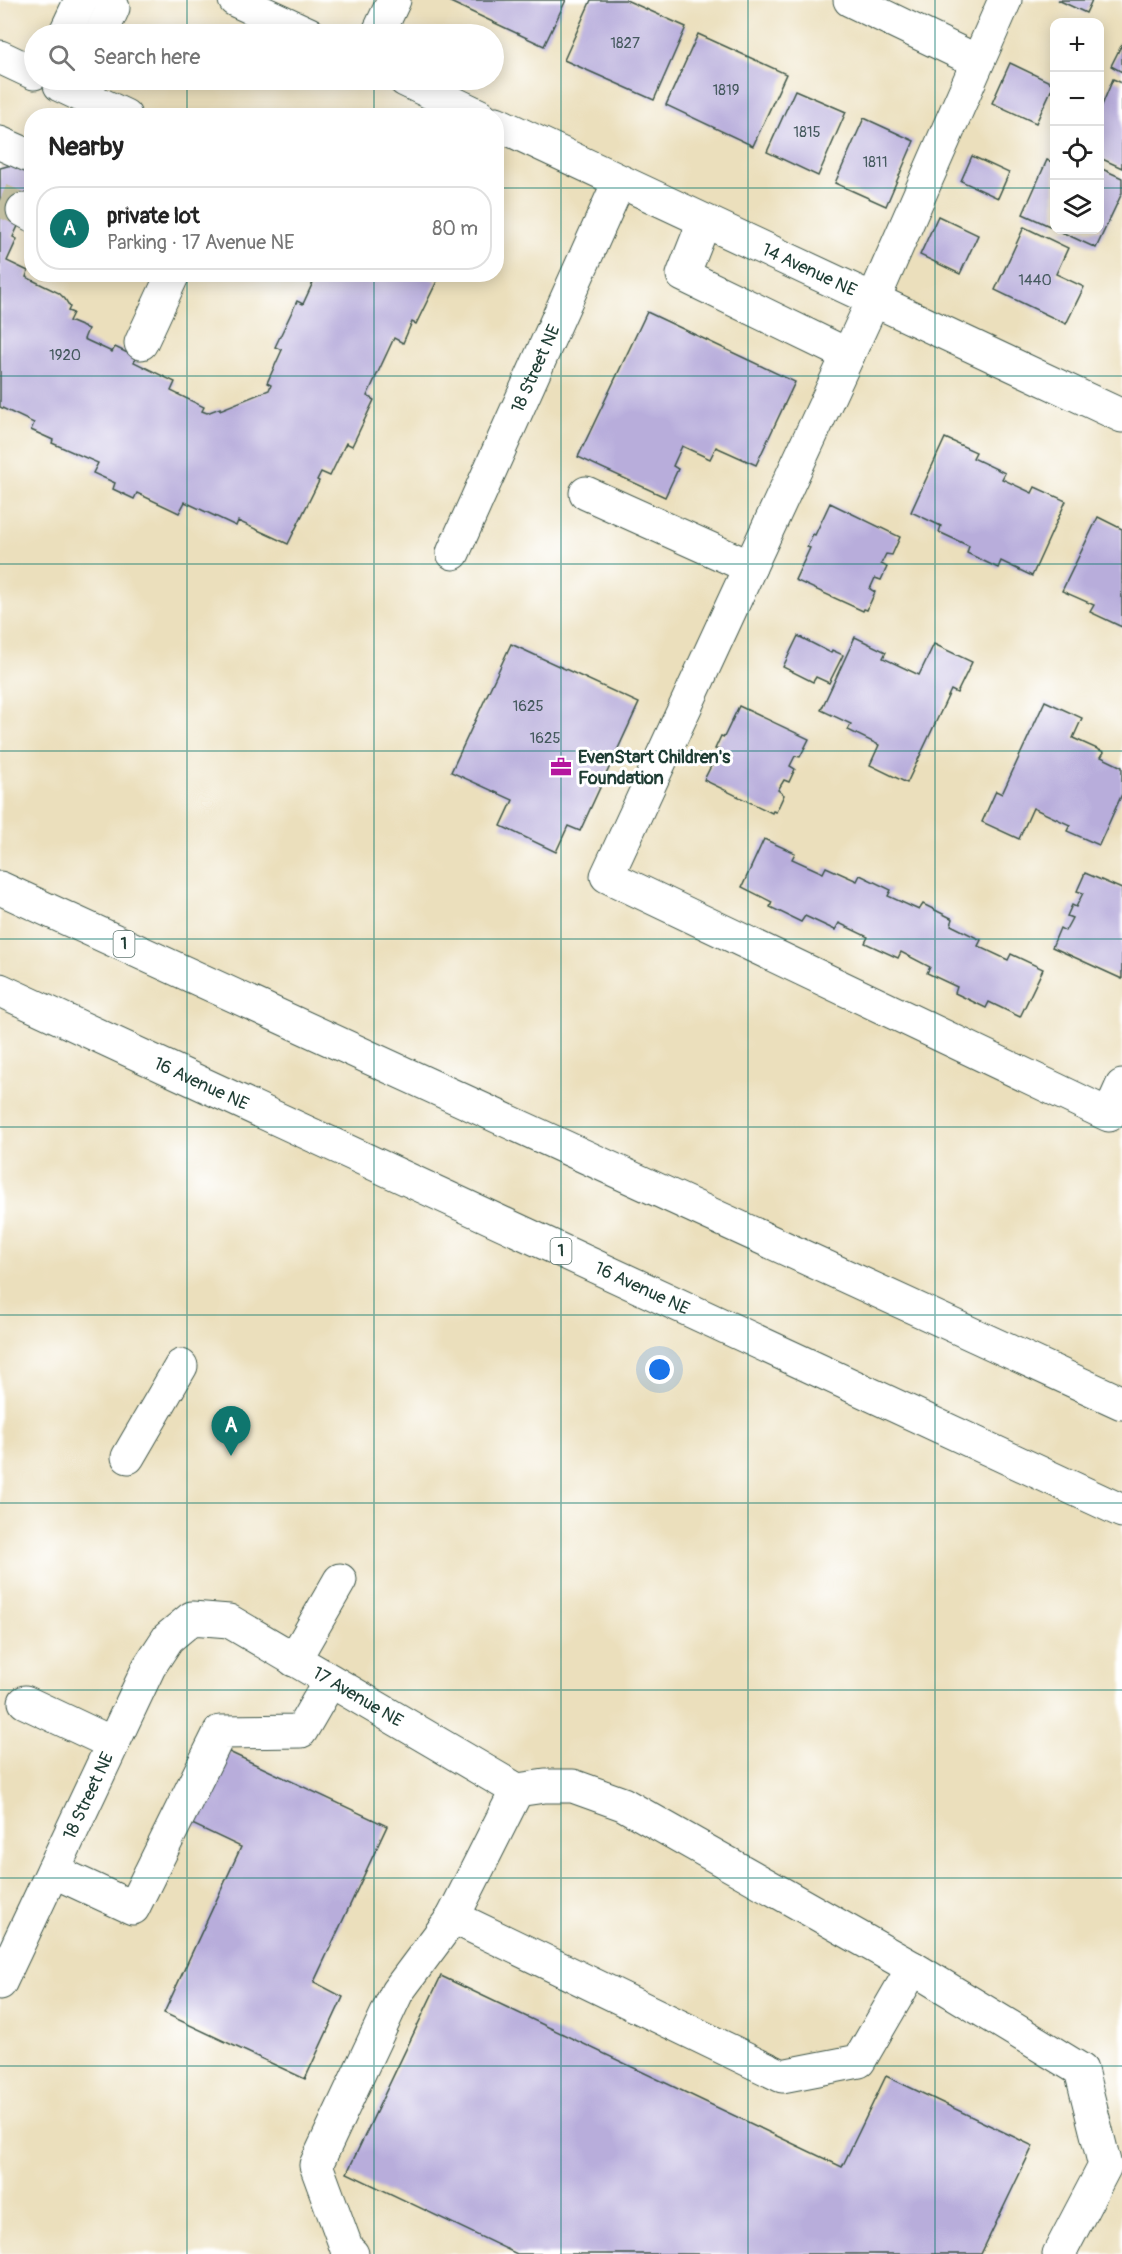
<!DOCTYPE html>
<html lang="en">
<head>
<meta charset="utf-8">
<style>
	body { margin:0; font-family:Pangolin,sans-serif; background:#f2f2f2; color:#222 }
	.controls { position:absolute; right:18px; top:18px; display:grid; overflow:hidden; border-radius:12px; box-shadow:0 3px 15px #0003 }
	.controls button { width:54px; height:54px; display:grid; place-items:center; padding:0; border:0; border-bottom:2px solid #e0e0e0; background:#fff; color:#222; font:30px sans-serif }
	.you { position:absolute; left:660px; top:1370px; width:21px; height:21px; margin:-15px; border:4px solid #fff; border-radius:50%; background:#1a73e8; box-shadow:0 0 0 9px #1a73e833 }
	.badge { display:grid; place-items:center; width:39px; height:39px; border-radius:50%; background:#0f766e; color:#fff; font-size:20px; font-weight:700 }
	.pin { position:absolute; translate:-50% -50px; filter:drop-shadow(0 2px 3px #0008) }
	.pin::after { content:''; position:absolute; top:32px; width:21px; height:18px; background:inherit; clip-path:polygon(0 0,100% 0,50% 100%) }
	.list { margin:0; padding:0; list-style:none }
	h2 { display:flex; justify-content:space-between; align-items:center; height:78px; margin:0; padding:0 24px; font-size:26px }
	h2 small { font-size:20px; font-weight:400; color:#767676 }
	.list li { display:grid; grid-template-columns:39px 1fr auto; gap:18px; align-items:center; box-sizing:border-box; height:84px; margin:0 12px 12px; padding:0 12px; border:2px solid #e0e0e0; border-radius:24px }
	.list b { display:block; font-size:22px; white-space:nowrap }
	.list p { margin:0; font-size:20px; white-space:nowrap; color:#767676 }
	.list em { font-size:20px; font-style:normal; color:#767676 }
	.icon { flex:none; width:33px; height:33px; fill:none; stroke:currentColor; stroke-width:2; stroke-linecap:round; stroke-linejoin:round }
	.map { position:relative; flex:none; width:1122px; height:2254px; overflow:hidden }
	.search { position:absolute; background:#fff; box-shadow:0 3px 15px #0003; left:24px; top:24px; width:480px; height:66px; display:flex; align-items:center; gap:15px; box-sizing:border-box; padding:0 21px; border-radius:33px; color:#767676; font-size:22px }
	.panel { position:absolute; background:#fff; box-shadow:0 3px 15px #0003; left:24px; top:108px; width:480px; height:174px; border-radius:24px }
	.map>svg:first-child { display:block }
</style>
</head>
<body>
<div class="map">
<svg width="1122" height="2254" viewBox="0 0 1122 2254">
	<rect width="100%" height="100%" fill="#fff"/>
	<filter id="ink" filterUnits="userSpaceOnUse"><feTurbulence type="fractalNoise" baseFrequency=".0167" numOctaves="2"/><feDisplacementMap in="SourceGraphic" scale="12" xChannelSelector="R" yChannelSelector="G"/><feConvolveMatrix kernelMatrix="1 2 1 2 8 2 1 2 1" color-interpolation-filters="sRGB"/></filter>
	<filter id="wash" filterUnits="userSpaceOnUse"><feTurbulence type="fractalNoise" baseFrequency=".008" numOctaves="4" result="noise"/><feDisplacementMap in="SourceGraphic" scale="24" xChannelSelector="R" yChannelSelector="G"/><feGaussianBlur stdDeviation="1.35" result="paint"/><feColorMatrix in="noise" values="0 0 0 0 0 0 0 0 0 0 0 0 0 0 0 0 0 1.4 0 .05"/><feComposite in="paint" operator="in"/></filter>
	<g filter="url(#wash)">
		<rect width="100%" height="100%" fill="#ebdfbc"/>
		<g id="blocks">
			<g fill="#b8addb">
				<path d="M 446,0 L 566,0 L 544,46 Z"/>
				<path d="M 591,0 L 626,0 L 686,27 L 654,100 L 564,60 Z"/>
				<path d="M 1058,0 L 1092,0 L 1086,13 Z"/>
				<path d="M 698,34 L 786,74 L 753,146 L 666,105 Z"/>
				<path d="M 1122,44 L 1122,72 L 1111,66 Z"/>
				<path d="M 1010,63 L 1054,84 L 1036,123 L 992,103 Z"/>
				<path d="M 1113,79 L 1122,83 L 1122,168 L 1100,158 L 1100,110 Z"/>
				<path d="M 795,90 L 846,112 L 818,176 L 767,152 Z"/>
				<path d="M 864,118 L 914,141 L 886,206 L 835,183 Z"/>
				<path d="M 972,156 L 1009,173 L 998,198 L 961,181 Z"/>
				<path d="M 1047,160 L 1054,163 L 1054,228 L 1023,214 Z"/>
				<path d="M 15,164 L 30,171 L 32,196 L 13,237 L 17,239 L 7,261 L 28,271 L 26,277 L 59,293 L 65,299 L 70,307 L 68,311 L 73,313 L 69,321 L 88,329 L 84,339 L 112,352 L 115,347 L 136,357 L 134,362 L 175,382 L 171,391 L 204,407 L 202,411 L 207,413 L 220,408 L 220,410 L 269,390 L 271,385 L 267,383 L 282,350 L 275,347 L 297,301 L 303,304 L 315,278 L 308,274 L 429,274 L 428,277 L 437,281 L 416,324 L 412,322 L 403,343 L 394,338 L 367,396 L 374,400 L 352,446 L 346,443 L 330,476 L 321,472 L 317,480 L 319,481 L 288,544 L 238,521 L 236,526 L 185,502 L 179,513 L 137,493 L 134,499 L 113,489 L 115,483 L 93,473 L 98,463 L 52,443 L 53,440 L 31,430 L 34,423 L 0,407 L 0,168 Z"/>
				<path d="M 1100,168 L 1122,178 L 1122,193 L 1096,248 L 1057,230 L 1100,230 Z"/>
				<path d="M 938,216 L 978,235 L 960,274 L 920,255 Z"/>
				<path d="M 1024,227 L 1068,248 L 1056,274 L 1084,287 L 1066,324 L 995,290 Z"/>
				<path d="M 647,312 L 795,382 L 756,465 L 716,447 L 710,459 L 682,446 L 673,466 L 678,469 L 665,497 L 578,457 Z"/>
				<path d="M 945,438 L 976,452 L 973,458 L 1005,473 L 1002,479 L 1032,493 L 1035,487 L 1066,501 L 1032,576 L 1001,561 L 998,568 L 967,553 L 969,546 L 939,532 L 941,526 L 911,512 Z"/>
				<path d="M 830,503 L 900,537 L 892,555 L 886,554 L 881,564 L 887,567 L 881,580 L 875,578 L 870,589 L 875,592 L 867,610 L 864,609 L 863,611 L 795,580 L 810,548 L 807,547 L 813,534 L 815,535 Z"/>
				<path d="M 1098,517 L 1122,529 L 1122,627 L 1090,612 L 1094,605 L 1062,591 Z"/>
				<path d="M 798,636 L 831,653 L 832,650 L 843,655 L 829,683 L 816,677 L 813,682 L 783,667 Z"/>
				<path d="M 855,637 L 886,652 L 883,658 L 919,675 L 934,644 L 972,662 L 957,693 L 951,690 L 907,783 L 870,765 L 879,745 L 848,730 L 851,724 L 821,710 Z"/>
				<path d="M 511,644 L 639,703 L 580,831 L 568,826 L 556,852 L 501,826 L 513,800 L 451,772 Z"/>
				<path d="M 1045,701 L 1082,718 L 1073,738 L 1104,752 L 1101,757 L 1122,767 L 1122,794 L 1099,845 L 1067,831 L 1070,825 L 1033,808 L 1019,839 L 982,822 L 996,791 L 1002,794 Z"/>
				<path d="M 739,706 L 809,739 L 800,757 L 795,756 L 790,766 L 795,769 L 789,782 L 784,780 L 778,790 L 784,795 L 776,812 L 773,811 L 772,813 L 704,780 L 719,750 L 715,749 L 721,736 L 724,737 Z"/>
				<path d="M 764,839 L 795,853 L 792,859 L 823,873 L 826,867 L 857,881 L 860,875 L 891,890 L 888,896 L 919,910 L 923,904 L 953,919 L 951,925 L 981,940 L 978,946 L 1008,960 L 1011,954 L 1043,969 L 1020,1017 L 989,1002 L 986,1008 L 955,993 L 957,987 L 927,973 L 930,967 L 901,952 L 898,958 L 865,943 L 868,937 L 839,923 L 835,930 L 805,916 L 801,922 L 770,907 L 772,902 L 742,887 Z"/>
				<path d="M 1085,873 L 1122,889 L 1122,979 L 1052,947 L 1060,928 L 1065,931 L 1072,918 L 1067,916 L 1072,905 L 1076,907 L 1083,893 L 1077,891 Z"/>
				<path d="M 227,1751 L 387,1826 L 314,1982 L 343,1997 L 305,2079 L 164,2013 L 241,1847 L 192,1824 Z"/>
				<path d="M 441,1976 L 842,2167 L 886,2076 L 1033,2146 L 981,2254 L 517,2254 L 347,2173 Z"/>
			</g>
		</g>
	</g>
	<g filter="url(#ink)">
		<use href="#blocks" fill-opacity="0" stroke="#3e5548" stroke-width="1.5"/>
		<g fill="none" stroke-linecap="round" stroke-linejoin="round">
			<path stroke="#c2bfa1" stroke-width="33" stroke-dasharray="33 16" stroke-linecap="butt" d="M 0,200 L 23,210"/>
			<defs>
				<g id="minor">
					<path d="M 235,0 L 309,34"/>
					<path d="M 850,0 L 977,61"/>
					<path d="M 1005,0 L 873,301 L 607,876 L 1109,1115 L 1122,1086"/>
					<path d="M 65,34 L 81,0"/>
					<path d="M 101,34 L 113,8 L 110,0"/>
					<path d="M 378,34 L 394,0"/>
					<path d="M 0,57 L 34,73"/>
					<path d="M 63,80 L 60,85 L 125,116"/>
					<path d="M 405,80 L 480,116"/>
					<path id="s1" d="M 496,123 L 1122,416"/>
					<path d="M 0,143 L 32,157"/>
					<path d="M 23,210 L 32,215"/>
					<path d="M 704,222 L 683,275 L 848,355"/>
					<path d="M 141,343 L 173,274"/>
					<path d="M 586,493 L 750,567"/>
					<path id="s2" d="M 453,553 L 619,182"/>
					<path d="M 128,1457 L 181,1366"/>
					<path d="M 294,1660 L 340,1580"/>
					<path d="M 25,1702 L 112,1743"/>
					<path d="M 517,1790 L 545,1786 L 573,1786 L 623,1804 L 913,1968 L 1081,2070 L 1105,2166 L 1059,2254"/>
					<path d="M 53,1871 L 133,1908 L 220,1732 L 301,1731 L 330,1681"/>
					<path d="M 453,1917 L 782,2076 L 859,2061 L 913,1968"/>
					<path id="s3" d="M 0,1983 L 149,1667 L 168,1638 L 192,1618 L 229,1621 L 517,1790"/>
					<path d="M 352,2254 L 348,2252 L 316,2165 L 397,1992 L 453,1917 L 517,1790"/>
				</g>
				<g id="highway">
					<path d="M 0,888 L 1122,1403"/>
					<path id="s4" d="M 0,990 L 1122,1511"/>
				</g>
			</defs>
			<use href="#minor" stroke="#3e5548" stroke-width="35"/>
			<use href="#highway" stroke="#3e5548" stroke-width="35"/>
			<use href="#minor" stroke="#fff" stroke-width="33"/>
			<use href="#highway" stroke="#fff" stroke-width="33"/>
		</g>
	</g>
	<path fill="none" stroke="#0f766e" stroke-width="1.5" stroke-opacity="0.55" d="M 187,0 L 187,34M 374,0 L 374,34M 561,0 L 561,2254M 748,0 L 748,2254M 935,0 L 935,2254M 187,80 L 187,116M 374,80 L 374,116M 0,188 L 32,188M 496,188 L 1054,188M 1100,188 L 1122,188M 187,274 L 187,2254M 374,274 L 374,2254M 0,376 L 1122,376M 0,564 L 1122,564M 0,751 L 1122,751M 0,939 L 1122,939M 0,1127 L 1122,1127M 0,1315 L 1122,1315M 0,1503 L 1122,1503M 0,1690 L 1122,1690M 0,1878 L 1122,1878M 0,2066 L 1122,2066"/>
	<defs>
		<symbol id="office-bare" viewBox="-9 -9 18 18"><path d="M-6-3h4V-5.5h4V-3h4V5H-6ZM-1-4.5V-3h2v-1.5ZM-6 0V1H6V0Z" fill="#b5179e" stroke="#fff" stroke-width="2.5" paint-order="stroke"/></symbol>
	</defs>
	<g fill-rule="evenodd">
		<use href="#office-bare" x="546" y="752" width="30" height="30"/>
	</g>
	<g text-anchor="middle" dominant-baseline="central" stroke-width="6" stroke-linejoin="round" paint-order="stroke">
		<g font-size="15" fill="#45595e">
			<text x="625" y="43">1827</text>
			<text x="726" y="90">1819</text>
			<text x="807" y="132">1815</text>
			<text x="875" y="162">1811</text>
			<text x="1035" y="280">1440</text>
			<text x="65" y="355">1920</text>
			<text x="528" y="706">1625</text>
			<text x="545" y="738">1625</text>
		</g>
		<g fill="#fff" stroke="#627771" stroke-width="1.5">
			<rect x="113.5" y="931" width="21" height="26" rx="4.5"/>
			<rect x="550.5" y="1238" width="21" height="26" rx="4.5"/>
		</g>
		<g font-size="16" font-weight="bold" fill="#1f3d34">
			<text x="124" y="944">1</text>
			<text x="561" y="1251">1</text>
		</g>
		<g font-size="18" fill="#1f3d34" stroke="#fff">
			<text stroke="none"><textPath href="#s1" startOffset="346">14 Avenue NE</textPath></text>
			<text stroke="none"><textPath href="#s2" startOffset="202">18 Street NE</textPath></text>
			<text stroke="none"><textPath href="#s4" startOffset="222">16 Avenue NE</textPath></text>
			<text stroke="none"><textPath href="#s4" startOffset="708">16 Avenue NE</textPath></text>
			<text stroke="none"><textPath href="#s3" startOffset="602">17 Avenue NE</textPath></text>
			<text stroke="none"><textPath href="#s3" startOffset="207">18 Street NE</textPath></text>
		</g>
		<g font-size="18" font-weight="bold" fill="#1f3d34" stroke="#fff" text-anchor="start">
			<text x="578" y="757">EvenStart Children's<tspan x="578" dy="21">Foundation</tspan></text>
		</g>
	</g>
</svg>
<div class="controls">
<button>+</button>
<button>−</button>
<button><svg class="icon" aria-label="locate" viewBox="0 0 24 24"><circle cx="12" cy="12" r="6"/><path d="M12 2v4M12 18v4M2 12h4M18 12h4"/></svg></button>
<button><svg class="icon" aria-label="layers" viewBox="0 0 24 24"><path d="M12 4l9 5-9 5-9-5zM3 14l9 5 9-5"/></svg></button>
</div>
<div class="you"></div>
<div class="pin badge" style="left:231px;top:1456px">A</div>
<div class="search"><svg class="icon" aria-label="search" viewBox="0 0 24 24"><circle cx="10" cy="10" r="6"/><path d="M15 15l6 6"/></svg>Search here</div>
<section class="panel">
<h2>Nearby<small></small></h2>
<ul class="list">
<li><span class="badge">A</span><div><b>private lot</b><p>Parking · 17 Avenue NE</p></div><em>80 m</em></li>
</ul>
</section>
</div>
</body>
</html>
